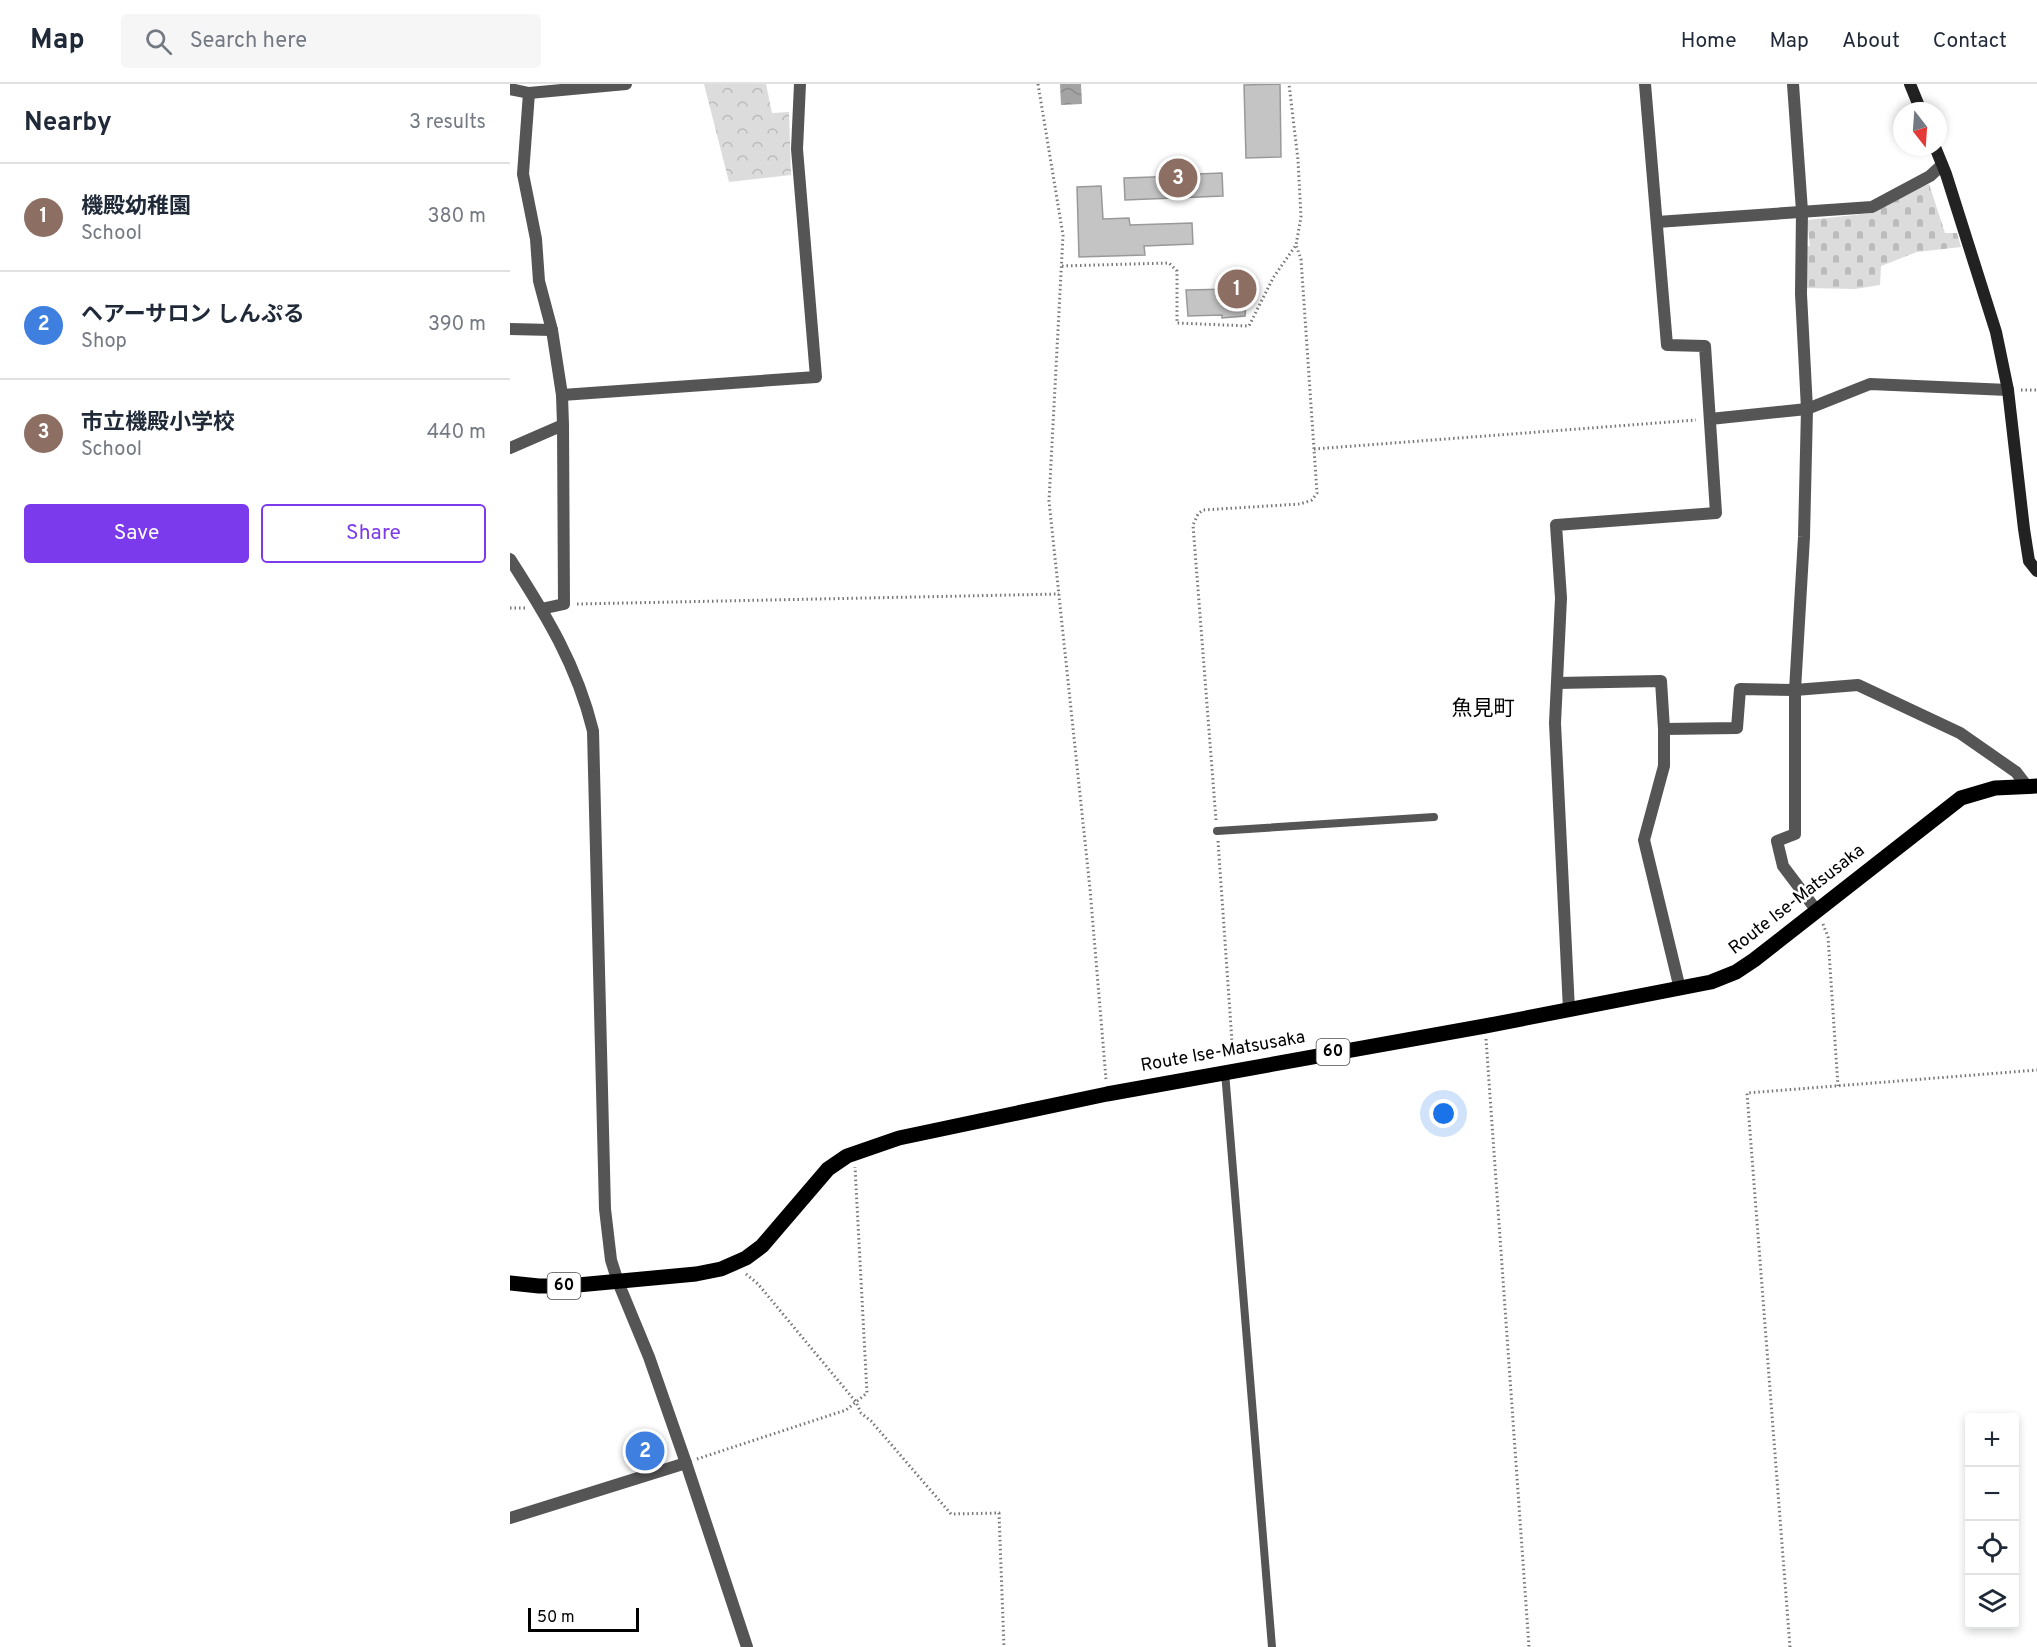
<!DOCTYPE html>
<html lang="en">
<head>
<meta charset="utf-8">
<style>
	body { margin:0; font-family:Overpass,"Noto Sans JP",sans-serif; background:#f6f6f7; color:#1f2937 }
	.controls { position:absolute; right:18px; bottom:18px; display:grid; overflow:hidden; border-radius:6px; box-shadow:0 3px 9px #0003 }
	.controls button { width:54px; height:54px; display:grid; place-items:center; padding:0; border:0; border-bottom:2px solid #e0e1e3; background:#fff; color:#1f2937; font:30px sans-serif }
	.compass { position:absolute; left:1383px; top:18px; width:54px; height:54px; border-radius:50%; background:#fff; box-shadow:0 3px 9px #0003; rotate:163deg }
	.scale { position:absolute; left:18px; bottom:15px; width:111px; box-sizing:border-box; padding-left:6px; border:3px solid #000; border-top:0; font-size:16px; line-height:21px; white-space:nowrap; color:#000; -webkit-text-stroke:4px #fff; paint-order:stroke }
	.you { position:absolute; left:934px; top:1030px; width:21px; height:21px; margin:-15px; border:4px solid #fff; border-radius:50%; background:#1a73e8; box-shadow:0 0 0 9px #1a73e833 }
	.badge { display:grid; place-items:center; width:39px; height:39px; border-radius:50%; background:#7c3aed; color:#fff; font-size:20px; font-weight:700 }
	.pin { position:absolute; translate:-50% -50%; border:3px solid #fff; box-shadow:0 2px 6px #0006 }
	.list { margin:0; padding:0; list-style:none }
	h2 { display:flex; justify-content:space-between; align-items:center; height:78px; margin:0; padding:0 24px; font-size:26px }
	h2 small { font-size:20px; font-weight:400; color:#747a83 }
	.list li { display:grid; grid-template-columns:39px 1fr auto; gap:18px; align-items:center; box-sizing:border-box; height:108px; padding:0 24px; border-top:2px solid #e0e1e3 }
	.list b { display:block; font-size:22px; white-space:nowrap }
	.list p { margin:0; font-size:20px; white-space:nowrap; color:#747a83 }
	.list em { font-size:20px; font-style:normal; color:#747a83 }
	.actions { display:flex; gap:12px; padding:18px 24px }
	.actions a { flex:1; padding:14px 0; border:2px solid #7c3aed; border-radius:6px; text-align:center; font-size:21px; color:#7c3aed }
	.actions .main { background:#7c3aed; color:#fff }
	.icon { flex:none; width:33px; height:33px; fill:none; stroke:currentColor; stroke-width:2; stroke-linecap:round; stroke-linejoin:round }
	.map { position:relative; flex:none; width:1527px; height:1563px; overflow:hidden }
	header { display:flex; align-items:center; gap:36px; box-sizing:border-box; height:84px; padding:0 30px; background:#fff; border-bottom:2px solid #e0e1e3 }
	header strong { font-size:28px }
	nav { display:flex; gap:33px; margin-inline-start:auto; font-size:21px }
	.search { width:420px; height:54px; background:#f6f6f7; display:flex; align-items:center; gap:15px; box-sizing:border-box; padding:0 21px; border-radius:6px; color:#747a83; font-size:22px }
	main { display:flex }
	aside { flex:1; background:#fff }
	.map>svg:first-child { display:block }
</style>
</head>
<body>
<header>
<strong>Map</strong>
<div class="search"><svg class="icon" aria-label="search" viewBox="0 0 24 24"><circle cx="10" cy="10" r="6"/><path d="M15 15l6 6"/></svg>Search here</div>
<nav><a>Home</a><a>Map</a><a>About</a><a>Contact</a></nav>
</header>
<main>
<aside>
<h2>Nearby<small>3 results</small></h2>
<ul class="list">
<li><span class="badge" style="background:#8d6e63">1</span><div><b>機殿幼稚園</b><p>School</p></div><em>380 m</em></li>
<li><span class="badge" style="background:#3f7fe0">2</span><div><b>ヘアーサロン しんぷる</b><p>Shop</p></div><em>390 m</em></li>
<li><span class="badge" style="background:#8d6e63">3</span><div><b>市立機殿小学校</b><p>School</p></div><em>440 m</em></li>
</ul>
<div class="actions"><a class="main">Save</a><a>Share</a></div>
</aside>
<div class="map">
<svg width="1527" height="1563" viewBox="0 0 1527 1563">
	<defs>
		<pattern id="forest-crowns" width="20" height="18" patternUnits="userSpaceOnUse" patternTransform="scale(1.5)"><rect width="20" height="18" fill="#dcdcdc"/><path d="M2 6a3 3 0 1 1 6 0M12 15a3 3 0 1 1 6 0" fill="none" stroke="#bbb"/></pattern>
		<pattern id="cemetery-stones" width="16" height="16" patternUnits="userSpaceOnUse" patternTransform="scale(1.5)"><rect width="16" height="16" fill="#dcdcdc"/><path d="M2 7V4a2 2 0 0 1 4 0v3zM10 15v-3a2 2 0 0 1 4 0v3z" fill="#bbb"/></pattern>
		<pattern id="water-waves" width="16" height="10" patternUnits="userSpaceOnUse" patternTransform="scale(1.5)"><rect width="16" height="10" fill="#a3a3a3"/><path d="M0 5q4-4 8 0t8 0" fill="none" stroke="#8b8b8b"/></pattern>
	</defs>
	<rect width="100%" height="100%" fill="#fff"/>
	<path fill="url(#forest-crowns)" d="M 194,0 L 256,0 L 262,29 L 279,28 L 281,91 L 219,98 Z"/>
	<path fill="url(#cemetery-stones)" d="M 1419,100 L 1435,149 L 1447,149 L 1451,163 L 1407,168 L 1371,182 L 1370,201 L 1345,205 L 1295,204 L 1295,162 L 1300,162 L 1297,136 L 1364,129 L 1406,105 Z"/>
	<path fill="url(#water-waves)" d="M 550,0 L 571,0 L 572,20 L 551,21 Z"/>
	<g fill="#c4c4c4" stroke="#999" stroke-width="1.5">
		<path d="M 770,0 L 771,73 L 736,74 L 734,1 Z"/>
		<path d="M 687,85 L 687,90 L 712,89 L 713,112 L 615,116 L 614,94 L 672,92 L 672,86 Z"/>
		<path d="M 591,102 L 593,135 L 619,134 L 620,141 L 682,139 L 683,160 L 634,162 L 635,171 L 569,173 L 567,103 Z"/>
		<path d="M 721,195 L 743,196 L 743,217 L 736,218 L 735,232 L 712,234 L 712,231 L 678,232 L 676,206 L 722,205 Z"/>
	</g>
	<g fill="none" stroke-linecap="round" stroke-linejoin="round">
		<g stroke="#777" stroke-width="3" stroke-dasharray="1.5 3" stroke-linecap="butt">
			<path d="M 528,0 L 553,151 L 539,417 L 580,805 L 596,995"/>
			<path d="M 552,182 L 659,179 L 667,187 L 667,239 L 739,242 L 763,194 L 786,161 L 791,133 L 788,76 L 779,0"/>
			<path d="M 1511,306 L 1527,306"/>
			<path d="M 804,365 L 1186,336"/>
			<path d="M 67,520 L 549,510"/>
			<path d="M 0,524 L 16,524"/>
			<path d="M 706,736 L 683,441 L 688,430 L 693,426 L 790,420 L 802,416 L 807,409 L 791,175 L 786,161"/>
			<path d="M 708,757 L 723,972"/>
			<path d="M 1313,840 L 1318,853 L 1328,1002"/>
			<path d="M 976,955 L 1019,1563"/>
			<path d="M 236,1190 L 248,1200 L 346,1318 L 351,1329 L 361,1337 L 441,1430 L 489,1429 L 494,1563"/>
			<path d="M 187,1375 L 336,1326 L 357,1309 L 345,1083"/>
			<path d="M 1280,1563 L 1237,1009 L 1527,986"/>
		</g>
		<g stroke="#555" stroke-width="8">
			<path d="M 707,747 L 924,733"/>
			<path d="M 715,988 L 762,1563"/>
		</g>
		<g stroke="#555" stroke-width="12">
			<path d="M 1283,0 L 1292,127 L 1291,210 L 1297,325 L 1294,453 L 1285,606 L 1285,750 L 1267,757 L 1273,782 L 1307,827"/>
			<path d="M 0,5 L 19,9 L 116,0"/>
			<path d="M 1147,138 L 1362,123 L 1420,92 L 1432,81"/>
			<path d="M 0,245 L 42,246"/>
			<path d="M 52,311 L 306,293 L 287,65 L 290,0"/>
			<path d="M 1200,335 L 1297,325 L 1360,300 L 1498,306"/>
			<path d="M 0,364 L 53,341 L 52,311 L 42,246 L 29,197 L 26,155 L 13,90 L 19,9"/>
			<path d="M 31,525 L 54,520 L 53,341"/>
			<path d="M 1047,599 L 1151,597 L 1154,645"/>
			<path d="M 1170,905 L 1134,756 L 1154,682 L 1154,645 L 1227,644 L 1230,605 L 1285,606 L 1348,601 L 1450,649 L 1506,688 L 1516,701"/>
			<path d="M 1059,926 L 1045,639 L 1051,514 L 1046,441 L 1206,429 L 1195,262 L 1157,261 L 1135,0"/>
			<path d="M 0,1434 L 176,1379"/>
		</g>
		<path stroke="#555" stroke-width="12" d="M 0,475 C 36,531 67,581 83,647 L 95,1125 L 101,1176 L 108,1198 L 139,1273 L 176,1379 L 237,1563"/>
		<g stroke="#222" stroke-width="12">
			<path d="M 1400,0 L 1411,27"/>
			<path d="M 1425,63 L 1436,90 L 1486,248 L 1498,306 L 1514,445 L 1519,477 L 1527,487"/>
		</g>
		<path stroke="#000" stroke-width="15" d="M 0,1199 L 29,1202 L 57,1202 L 186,1190 L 211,1185 L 236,1174 L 252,1162 L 318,1085 L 337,1072 L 389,1054 L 597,1010 L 975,942 L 1201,898 L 1226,888 L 1244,876 L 1451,714 L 1485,704 L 1527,702"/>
	</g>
	<g text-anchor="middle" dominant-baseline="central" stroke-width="5" stroke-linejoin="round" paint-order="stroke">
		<g fill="#fff" stroke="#4c4c4c" stroke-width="1.5">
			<rect x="806.5" y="955" width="33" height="26" rx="4.5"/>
			<rect x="37.5" y="1189" width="33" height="26" rx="4.5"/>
		</g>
		<g font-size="16" font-weight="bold" fill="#000">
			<text x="823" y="968">60</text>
			<text x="54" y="1202">60</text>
		</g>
		<g font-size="18" fill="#000" stroke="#fff">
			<text transform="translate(1287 816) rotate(-38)">Route Ise-Matsusaka</text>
			<text transform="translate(713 968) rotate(-10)">Route Ise-Matsusaka</text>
		</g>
		<g font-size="21" fill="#000" stroke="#fff">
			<text x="973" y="625">魚見町</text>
		</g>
	</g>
</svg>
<div class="controls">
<button>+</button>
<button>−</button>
<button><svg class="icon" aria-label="locate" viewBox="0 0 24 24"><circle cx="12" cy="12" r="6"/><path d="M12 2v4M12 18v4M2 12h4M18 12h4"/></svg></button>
<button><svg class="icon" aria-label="layers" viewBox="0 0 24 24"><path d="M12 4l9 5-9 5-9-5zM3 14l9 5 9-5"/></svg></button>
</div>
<svg class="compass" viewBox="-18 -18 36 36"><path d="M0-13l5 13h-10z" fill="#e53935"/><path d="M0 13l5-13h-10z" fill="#747a83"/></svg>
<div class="scale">50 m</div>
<div class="you"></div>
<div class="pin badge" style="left:727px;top:205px;background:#8d6e63">1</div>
<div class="pin badge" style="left:135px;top:1367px;background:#3f7fe0">2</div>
<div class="pin badge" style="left:668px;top:94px;background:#8d6e63">3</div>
</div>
</main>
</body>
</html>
